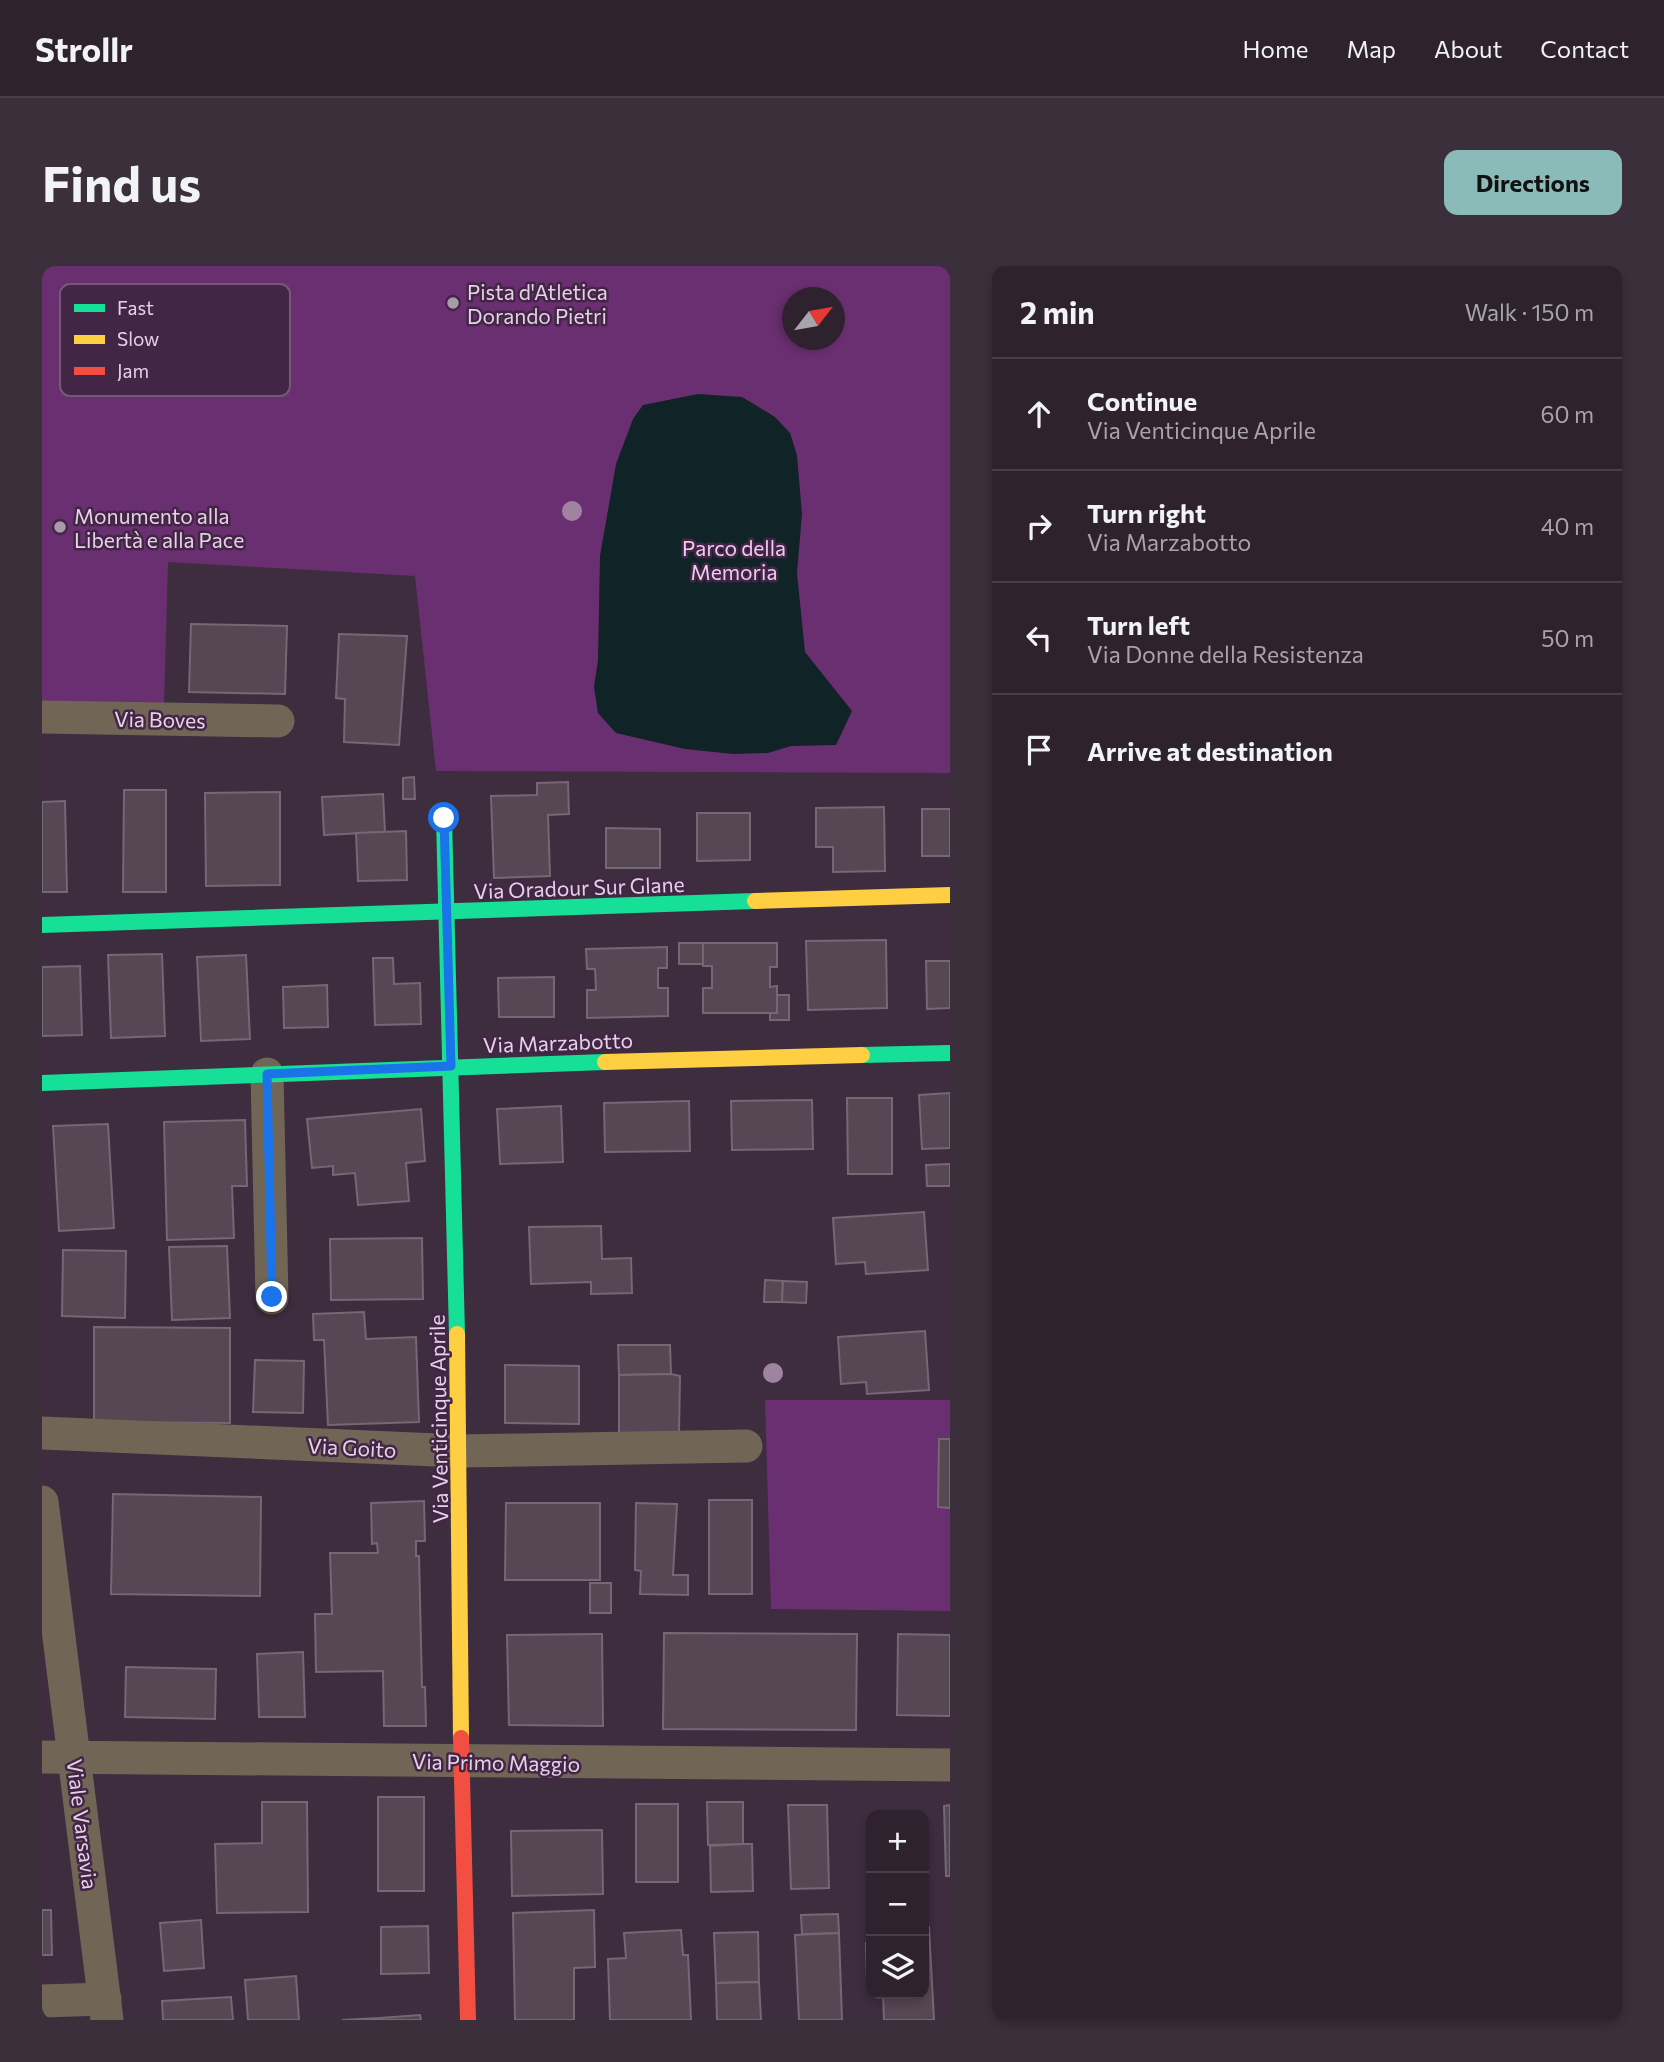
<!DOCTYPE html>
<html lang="en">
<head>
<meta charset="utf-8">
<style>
	body { margin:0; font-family:Commissioner,sans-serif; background:#3a2f3b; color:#f1f3f6 }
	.controls { position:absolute; right:21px; bottom:21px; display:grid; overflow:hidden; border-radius:14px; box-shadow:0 4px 10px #0003 }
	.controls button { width:63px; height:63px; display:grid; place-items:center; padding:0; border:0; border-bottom:2px solid #493f4b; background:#2e222f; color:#f1f3f6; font:35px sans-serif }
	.compass { position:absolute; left:740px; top:21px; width:63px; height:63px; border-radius:50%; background:#2e222f; box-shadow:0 4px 10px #0003; rotate:59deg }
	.stop { position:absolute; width:21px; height:21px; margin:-16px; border:5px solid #1a73e8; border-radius:50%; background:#fff }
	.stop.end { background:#1a73e8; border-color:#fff; box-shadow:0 2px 7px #0008 }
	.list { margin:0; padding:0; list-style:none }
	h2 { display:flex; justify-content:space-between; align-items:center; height:91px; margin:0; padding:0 28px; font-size:30px }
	h2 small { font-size:23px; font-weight:400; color:#a7a4aa }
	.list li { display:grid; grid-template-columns:46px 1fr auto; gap:21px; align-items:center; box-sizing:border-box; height:112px; padding:0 28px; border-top:2px solid #493f4b }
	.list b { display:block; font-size:26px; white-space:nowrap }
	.list p { margin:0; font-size:23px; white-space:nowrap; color:#a7a4aa }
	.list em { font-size:23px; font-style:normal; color:#a7a4aa }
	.icon { flex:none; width:38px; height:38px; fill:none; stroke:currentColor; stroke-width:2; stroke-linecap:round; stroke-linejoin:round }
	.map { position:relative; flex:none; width:908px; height:1754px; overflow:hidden; border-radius:14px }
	header { display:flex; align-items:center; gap:42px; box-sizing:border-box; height:98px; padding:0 35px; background:#2e222f; border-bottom:2px solid #493f4b }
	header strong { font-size:33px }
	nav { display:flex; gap:38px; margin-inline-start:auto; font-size:24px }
	.intro { display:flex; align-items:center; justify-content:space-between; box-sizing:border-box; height:168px; padding:0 42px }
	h1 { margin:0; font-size:49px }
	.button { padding:18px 32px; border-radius:14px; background:#8bbbb9; color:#111; font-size:24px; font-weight:700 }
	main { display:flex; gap:42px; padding:0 42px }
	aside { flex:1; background:#2e222f; border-radius:14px; box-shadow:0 4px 10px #0003 }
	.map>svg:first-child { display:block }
</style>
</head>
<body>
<header>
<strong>Strollr</strong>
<nav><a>Home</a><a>Map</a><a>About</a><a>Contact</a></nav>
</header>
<div class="intro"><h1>Find us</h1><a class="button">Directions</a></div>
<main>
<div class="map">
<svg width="908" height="1754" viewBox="0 0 908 1754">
	<rect width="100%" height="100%" fill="#3d2d3f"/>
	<g fill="#6a2f71" fill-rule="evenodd">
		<path d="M 0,0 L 908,0 L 908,507 L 394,505 L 373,310 L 126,296 L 122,439 L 0,436 ZM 750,32 L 792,32 L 792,74 L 750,74 Z"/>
		<path d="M 723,1134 L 908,1134 L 908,1345 L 729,1343 Z"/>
	</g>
	<path fill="#102326" d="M 656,128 L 700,131 L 733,151 L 748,167 L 755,189 L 760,248 L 755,307 L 763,386 L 810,445 L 794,479 L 749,480 L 726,487 L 691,488 L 643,483 L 574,467 L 556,447 L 552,421 L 556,394 L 558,290 L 574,198 L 591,153 L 601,139 Z"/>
	<g fill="#564754" stroke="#776674" stroke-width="2">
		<path d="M 149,358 L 245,360 L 243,428 L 147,426 Z"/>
		<path d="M 297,368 L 365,370 L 357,479 L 302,476 L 303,433 L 294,432 Z"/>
		<path d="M 372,511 L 373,533 L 361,533 L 361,512 Z"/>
		<path d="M 526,516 L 527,548 L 506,549 L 508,610 L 452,612 L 449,530 L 495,529 L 495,517 Z"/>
		<path d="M 82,524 L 124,524 L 124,626 L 81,626 Z"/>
		<path d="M 238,526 L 238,619 L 164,620 L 163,527 Z"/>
		<path d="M 341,528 L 343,566 L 282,569 L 280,531 Z"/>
		<path d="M 23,535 L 25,626 L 0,626 L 0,536 Z"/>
		<path d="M 842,541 L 843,605 L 791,606 L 791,581 L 774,581 L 774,542 Z"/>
		<rect x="880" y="543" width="28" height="47"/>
		<path d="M 655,547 L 708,547 L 708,594 L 655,595 Z"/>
		<path d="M 564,562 L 618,563 L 618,602 L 564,602 Z"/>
		<path d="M 364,565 L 365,614 L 316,615 L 314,567 Z"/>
		<path d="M 844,674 L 845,742 L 766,744 L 764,675 Z"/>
		<rect x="637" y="677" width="24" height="21"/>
		<path d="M 661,677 L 735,677 L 735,701 L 728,701 L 728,721 L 735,720 L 735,747 L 661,747 L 661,722 L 670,722 L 670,700 L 661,700 Z"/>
		<path d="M 625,681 L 625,702 L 616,702 L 616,722 L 626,722 L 626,750 L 545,752 L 545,724 L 554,724 L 553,703 L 545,703 L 544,683 Z"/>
		<path d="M 120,688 L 123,770 L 69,772 L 66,689 Z"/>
		<path d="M 204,689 L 208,773 L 159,775 L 155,691 Z"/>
		<path d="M 331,692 L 351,692 L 352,718 L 378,717 L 379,758 L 333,759 Z"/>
		<path d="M 884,695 L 908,695 L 908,742 L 885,743 Z"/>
		<path d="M 38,700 L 40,769 L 0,770 L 0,701 Z"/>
		<path d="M 512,711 L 512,751 L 457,751 L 456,712 Z"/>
		<path d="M 285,719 L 286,761 L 242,762 L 241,721 Z"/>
		<path d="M 735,729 L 747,729 L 747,754 L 728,754 L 728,747 L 735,747 Z"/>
		<path d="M 908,827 L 908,882 L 880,883 L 877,829 Z"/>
		<path d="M 805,832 L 850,832 L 850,908 L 806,908 Z"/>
		<path d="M 770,834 L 771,883 L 690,884 L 689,835 Z"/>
		<path d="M 647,835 L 648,885 L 563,886 L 562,837 Z"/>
		<path d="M 519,840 L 521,896 L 458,898 L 455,843 Z"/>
		<path d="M 379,843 L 383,895 L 364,897 L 367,935 L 316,939 L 313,907 L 291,909 L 291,900 L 270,902 L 265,853 Z"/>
		<path d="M 203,854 L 205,920 L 190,920 L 192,972 L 125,974 L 122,856 Z"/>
		<path d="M 66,858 L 72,962 L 17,965 L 11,860 Z"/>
		<path d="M 908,898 L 908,920 L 885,920 L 884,899 Z"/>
		<path d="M 882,946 L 886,1004 L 824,1008 L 823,996 L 794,998 L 791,952 Z"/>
		<path d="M 559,960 L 560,993 L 589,992 L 590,1027 L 549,1028 L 549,1016 L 489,1018 L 487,961 Z"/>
		<path d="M 380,972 L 381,1033 L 289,1034 L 288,973 Z"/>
		<path d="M 185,980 L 188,1052 L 130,1054 L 127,981 Z"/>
		<path d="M 21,984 L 84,985 L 83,1052 L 20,1050 Z"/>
		<path d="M 723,1014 L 741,1015 L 740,1036 L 722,1036 Z"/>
		<path d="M 741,1015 L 765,1016 L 764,1037 L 740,1036 Z"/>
		<path d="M 322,1046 L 324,1073 L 374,1071 L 377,1156 L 286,1159 L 282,1074 L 272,1074 L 271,1048 Z"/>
		<path d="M 52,1061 L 188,1062 L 188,1157 L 52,1156 Z"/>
		<path d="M 883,1065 L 887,1124 L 825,1128 L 824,1116 L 799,1118 L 796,1071 Z"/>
		<path d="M 576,1079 L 628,1079 L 629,1108 L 577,1109 Z"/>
		<path d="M 213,1094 L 262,1095 L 261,1147 L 211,1146 Z"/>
		<path d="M 463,1099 L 537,1100 L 537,1158 L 463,1157 Z"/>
		<path d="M 629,1108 L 638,1110 L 637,1168 L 577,1168 L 577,1109 Z"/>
		<path d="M 897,1173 L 908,1173 L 908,1242 L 896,1241 Z"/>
		<path d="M 71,1228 L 219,1231 L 218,1330 L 69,1328 Z"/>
		<rect x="667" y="1234" width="43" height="94"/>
		<path d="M 382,1235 L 383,1275 L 374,1275 L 374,1290 L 377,1290 L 380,1421 L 383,1421 L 384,1460 L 342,1460 L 341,1405 L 274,1406 L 273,1348 L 290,1348 L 288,1287 L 336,1287 L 335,1277 L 330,1278 L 329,1237 Z"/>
		<path d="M 464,1237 L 558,1237 L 558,1314 L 463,1314 Z"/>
		<path d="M 594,1237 L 635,1238 L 631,1309 L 646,1309 L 646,1329 L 598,1328 L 599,1305 L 593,1304 Z"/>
		<rect x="548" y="1317" width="21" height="30"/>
		<path d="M 622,1367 L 815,1368 L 814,1464 L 621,1463 Z"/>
		<path d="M 557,1368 L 560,1368 L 561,1460 L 467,1459 L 465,1369 Z"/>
		<path d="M 856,1368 L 908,1369 L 908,1450 L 855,1449 Z"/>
		<path d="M 261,1386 L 263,1451 L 217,1451 L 215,1388 Z"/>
		<path d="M 84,1401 L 174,1403 L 173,1453 L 83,1451 Z"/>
		<rect x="336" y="1531" width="46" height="94"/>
		<path d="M 220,1536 L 265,1536 L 266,1646 L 175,1647 L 173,1578 L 220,1577 Z"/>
		<path d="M 665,1536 L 701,1536 L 701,1578 L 666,1579 Z"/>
		<rect x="594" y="1538" width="42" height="78"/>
		<path d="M 746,1539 L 785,1539 L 787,1622 L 749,1623 Z"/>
		<path d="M 908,1539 L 908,1610 L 904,1610 L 902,1540 Z"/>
		<path d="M 560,1564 L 561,1628 L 470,1630 L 469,1565 Z"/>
		<path d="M 701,1578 L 710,1578 L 711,1625 L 669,1626 L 668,1580 Z"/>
		<path d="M 0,1644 L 9,1644 L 10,1689 L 0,1689 Z"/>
		<path d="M 552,1644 L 553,1701 L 532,1702 L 532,1754 L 473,1754 L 471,1647 Z"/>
		<path d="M 796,1648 L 797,1667 L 760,1668 L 759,1649 Z"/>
		<path d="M 159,1654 L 162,1702 L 122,1705 L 118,1657 Z"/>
		<path d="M 386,1660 L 387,1707 L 339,1708 L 339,1661 Z"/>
		<path d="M 882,1661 L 887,1661 L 892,1754 L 842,1754 L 841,1728 L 882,1728 Z"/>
		<path d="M 639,1664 L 641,1689 L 646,1689 L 649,1754 L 568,1754 L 566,1693 L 584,1692 L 582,1667 Z"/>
		<path d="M 716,1666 L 717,1716 L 674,1717 L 672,1667 Z"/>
		<path d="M 797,1667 L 800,1754 L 757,1754 L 753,1669 Z"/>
		<path d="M 824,1677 L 829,1677 L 829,1714 L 825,1715 Z"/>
		<path d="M 254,1710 L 257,1754 L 206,1754 L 203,1714 Z"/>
		<path d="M 717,1716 L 719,1754 L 675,1754 L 674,1717 Z"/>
		<path d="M 189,1731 L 191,1754 L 121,1754 L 120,1735 Z"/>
		<path d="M 378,1749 L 379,1754 L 300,1754 L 338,1752 Z"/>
	</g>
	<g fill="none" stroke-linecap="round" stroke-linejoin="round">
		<g stroke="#716656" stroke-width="33">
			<path d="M 0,451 L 236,455"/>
			<path d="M 225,808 L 230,1032"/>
			<path d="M 0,1167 L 418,1185 L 704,1180"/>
			<path d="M 0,1236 L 65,1754"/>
			<path d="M 0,1491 L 908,1499"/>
			<path d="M 0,1735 L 63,1733"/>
		</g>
		<g stroke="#16e098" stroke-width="16">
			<path d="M 402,552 L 415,1068"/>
			<path d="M 0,659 L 713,635"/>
			<path d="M 820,789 L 908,787"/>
			<path d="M 0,817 L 563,796"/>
		</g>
		<g stroke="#ffcf43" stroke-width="16">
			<path d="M 713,635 L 908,629"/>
			<path d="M 563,796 L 820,789"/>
			<path d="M 415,1068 L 419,1472"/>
		</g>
		<path stroke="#f24e42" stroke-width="16" d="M 419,1472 L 426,1754"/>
	</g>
	<g fill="#9f83a1">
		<circle cx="530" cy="245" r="10"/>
		<circle cx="731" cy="1107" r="10"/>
	</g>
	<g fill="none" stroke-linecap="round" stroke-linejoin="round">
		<path stroke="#1a73e8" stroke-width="9" d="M 230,1031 L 225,808 L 409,800 L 402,552"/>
	</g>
	<g fill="#aa98ac" stroke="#432646" stroke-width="2.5">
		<circle cx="411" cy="37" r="7"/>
		<circle cx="18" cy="261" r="7"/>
	</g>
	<g text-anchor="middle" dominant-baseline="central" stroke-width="5" stroke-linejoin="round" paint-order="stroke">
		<g font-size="21" fill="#e5d2e7" stroke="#432646" text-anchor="start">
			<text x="425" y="25">Pista d'Atletica<tspan x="425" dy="24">Dorando Pietri</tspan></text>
			<text x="32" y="249">Monumento alla<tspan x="32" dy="24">Libertà e alla Pace</tspan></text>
		</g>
		<g font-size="21" fill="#efcaf2" stroke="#432646">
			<text x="692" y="281">Parco della<tspan x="692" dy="24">Memoria</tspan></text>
		</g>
		<g font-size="21" fill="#e5d2e7" stroke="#432646">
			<text transform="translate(118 453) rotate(1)">Via Boves</text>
			<text transform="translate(537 621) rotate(-2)">Via Oradour Sur Glane</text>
			<text transform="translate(516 776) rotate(-2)">Via Marzabotto</text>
			<text transform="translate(396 1153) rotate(-91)">Via Venticinque Aprile</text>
			<text transform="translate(310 1181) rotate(3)">Via Goito</text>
			<text transform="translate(454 1496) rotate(1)">Via Primo Maggio</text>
			<text transform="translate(41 1558) rotate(83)">Viale Varsavia</text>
		</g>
	</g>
	<rect x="18" y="18" width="230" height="112" rx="10" fill="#432646" stroke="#745a76" stroke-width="2"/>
	<rect x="32" y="38" width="31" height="8" fill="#16e098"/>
	<rect x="32" y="69" width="31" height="9" fill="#ffcf43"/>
	<rect x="32" y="101" width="31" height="8" fill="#f24e42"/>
	<g font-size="19" fill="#e5d2e7">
		<text x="75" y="49">Fast</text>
		<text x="75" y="80">Slow</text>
		<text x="75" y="112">Jam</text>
	</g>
</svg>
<div class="controls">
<button>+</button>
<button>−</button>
<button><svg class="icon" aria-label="layers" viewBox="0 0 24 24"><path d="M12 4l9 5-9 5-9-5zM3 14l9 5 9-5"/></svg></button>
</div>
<svg class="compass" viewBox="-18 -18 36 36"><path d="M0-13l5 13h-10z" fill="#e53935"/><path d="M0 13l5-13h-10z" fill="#a7a4aa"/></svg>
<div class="stop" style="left:402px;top:552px"></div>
<div class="stop end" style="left:230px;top:1031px"></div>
</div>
<aside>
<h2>2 min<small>Walk · 150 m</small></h2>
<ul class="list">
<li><svg class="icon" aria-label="ahead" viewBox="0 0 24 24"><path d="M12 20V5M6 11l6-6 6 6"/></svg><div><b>Continue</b><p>Via Venticinque Aprile</p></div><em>60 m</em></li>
<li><svg class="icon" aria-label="right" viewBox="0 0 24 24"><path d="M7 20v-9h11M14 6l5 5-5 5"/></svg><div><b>Turn right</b><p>Via Marzabotto</p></div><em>40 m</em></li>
<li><svg class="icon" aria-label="left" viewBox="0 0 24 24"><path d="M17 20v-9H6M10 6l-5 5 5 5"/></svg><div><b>Turn left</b><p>Via Donne della Resistenza</p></div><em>50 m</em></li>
<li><svg class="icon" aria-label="arrive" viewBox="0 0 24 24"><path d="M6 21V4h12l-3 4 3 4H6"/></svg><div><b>Arrive at destination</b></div></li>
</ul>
</aside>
</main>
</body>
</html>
